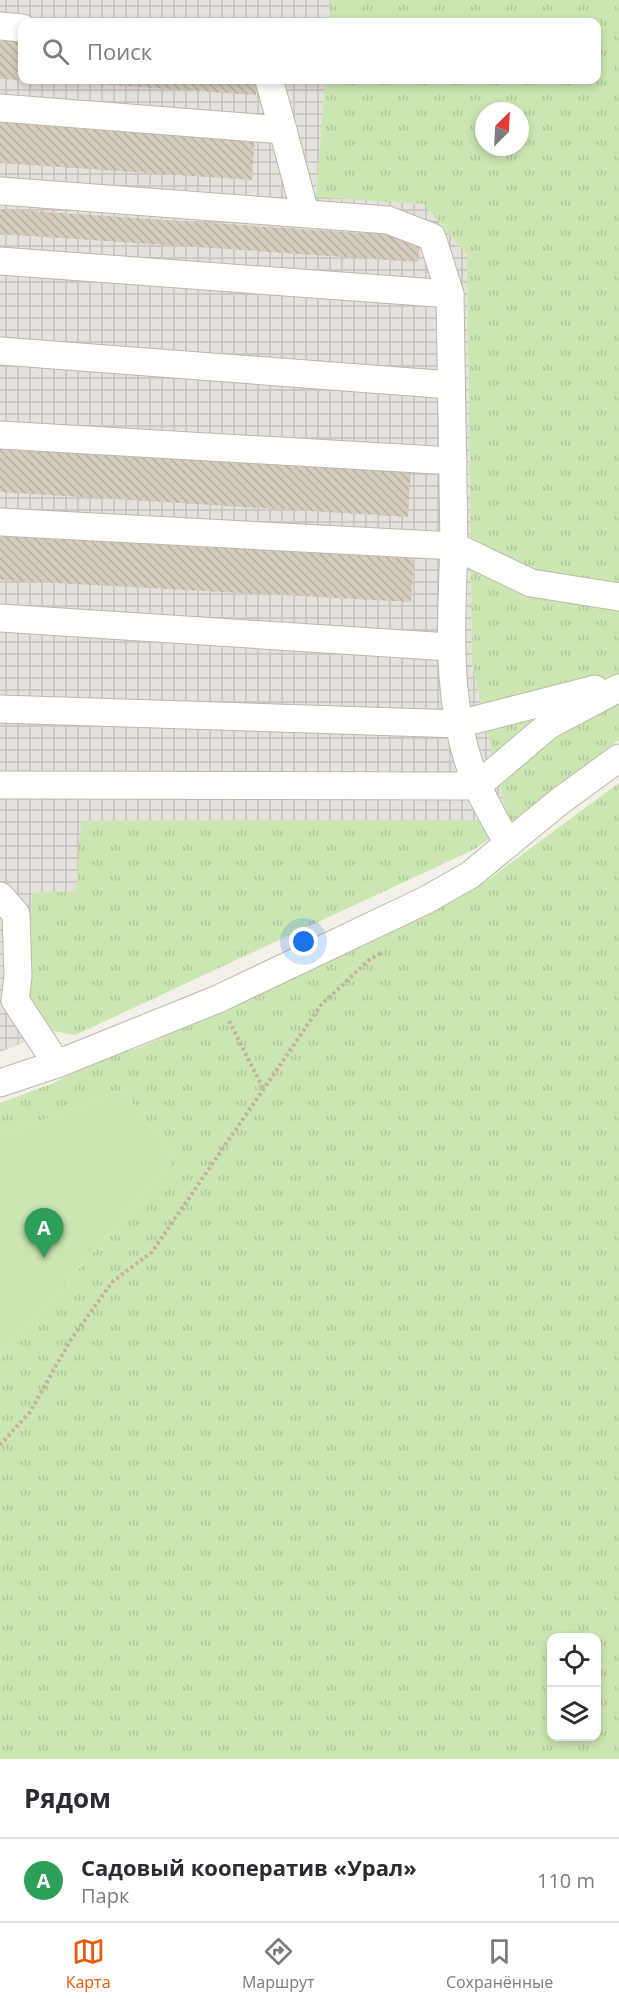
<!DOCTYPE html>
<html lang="ru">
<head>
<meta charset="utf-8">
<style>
	body { margin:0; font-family:"Open Sans",sans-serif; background:#f2f2f3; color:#2b2b33 }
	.controls { position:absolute; right:18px; bottom:18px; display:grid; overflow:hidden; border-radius:12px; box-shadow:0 3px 9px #0003 }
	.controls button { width:54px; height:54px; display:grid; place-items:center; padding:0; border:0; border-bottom:2px solid #e1e1e2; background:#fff; color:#2b2b33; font:30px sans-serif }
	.compass { position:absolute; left:475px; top:102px; width:54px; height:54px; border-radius:50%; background:#fff; box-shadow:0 3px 9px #0003; rotate:24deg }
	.you { position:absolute; left:304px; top:942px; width:21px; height:21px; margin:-15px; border:4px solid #fff; border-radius:50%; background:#1a73e8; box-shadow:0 0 0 9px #1a73e833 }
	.badge { display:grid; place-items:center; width:39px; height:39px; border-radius:50%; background:#ea580c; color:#fff; font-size:20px; font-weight:700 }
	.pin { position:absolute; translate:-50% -50px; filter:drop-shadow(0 2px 3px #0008) }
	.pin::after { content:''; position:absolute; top:32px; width:21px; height:18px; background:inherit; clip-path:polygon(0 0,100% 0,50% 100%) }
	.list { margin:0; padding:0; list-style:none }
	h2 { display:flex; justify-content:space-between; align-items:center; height:78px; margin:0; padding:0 24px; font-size:26px }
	h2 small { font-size:20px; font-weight:400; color:#7c7c81 }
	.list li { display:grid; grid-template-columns:39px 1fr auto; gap:18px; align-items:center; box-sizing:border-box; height:84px; padding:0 24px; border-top:2px solid #e1e1e2 }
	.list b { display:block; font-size:22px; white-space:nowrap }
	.list p { margin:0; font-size:20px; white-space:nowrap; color:#7c7c81 }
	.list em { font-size:20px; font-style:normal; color:#7c7c81 }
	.icon { flex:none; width:33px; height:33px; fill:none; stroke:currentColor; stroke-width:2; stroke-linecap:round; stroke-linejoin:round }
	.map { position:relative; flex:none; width:619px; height:1759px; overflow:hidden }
	.search { position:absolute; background:#fff; box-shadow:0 3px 9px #0003; left:18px; right:18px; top:18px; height:66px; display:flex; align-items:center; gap:15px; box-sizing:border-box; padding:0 21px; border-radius:12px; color:#7c7c81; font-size:22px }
	.sheet { height:162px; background:#fff }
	nav { display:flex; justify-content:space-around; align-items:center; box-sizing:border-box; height:84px; border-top:2px solid #e1e1e2; background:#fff; font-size:16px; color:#7c7c81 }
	nav a { display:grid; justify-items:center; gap:3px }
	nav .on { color:#ea580c }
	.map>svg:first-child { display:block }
</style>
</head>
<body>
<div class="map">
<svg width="619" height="1759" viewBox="0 0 619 1759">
	<defs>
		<pattern id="industrial-grid" width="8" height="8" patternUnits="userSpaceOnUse" patternTransform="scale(1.5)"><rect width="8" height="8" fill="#e5e1dc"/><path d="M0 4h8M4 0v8" fill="none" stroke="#c6c2bd"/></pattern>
		<pattern id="grass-tufts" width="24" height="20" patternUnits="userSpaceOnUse" patternTransform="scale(1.5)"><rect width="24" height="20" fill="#cbe6b1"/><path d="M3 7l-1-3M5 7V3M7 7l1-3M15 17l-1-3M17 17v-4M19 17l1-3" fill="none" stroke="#b0c699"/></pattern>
		<pattern id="building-back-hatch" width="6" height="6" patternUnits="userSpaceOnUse" patternTransform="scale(1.5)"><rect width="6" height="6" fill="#d4ccbd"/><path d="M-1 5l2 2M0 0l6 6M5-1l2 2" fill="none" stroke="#b7b0a3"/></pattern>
	</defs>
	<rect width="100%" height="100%" fill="#f3f0e7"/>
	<path fill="url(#industrial-grid)" d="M 0,0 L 330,0 L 329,22 L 22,22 L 22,80 L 325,80 L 316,196 L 424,204 L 467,255 L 472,664 L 508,820 L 76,892 L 32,893 L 28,994 L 53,1031 L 0,1052 Z"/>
	<g fill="url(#grass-tufts)" fill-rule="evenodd">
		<path d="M 330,0 L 619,0 L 619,740 L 477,848 L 75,1035 L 53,1031 L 28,994 L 32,893 L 76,891 L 81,821 L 508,820 L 472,664 L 467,255 L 424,204 L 316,197 L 325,80 L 596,80 L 596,22 L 329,22 ZM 484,111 L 520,111 L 520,147 L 484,147 Z"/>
		<path d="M 619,783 L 619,1759 L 0,1759 L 0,1358 L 176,1158 L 122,1090 L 0,1136 L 0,1103 L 54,1083 L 100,1057 L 139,1048 L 377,939 L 489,879 ZM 552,1638 L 596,1638 L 596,1736 L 552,1736 Z"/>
	</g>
	<path fill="#cbe6b1" d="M 122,1090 L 176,1158 L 0,1358 L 0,1136 Z"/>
	<g fill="url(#building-back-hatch)">
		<path d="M 0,34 L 22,36 L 22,80 L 0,79 Z"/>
		<path d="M 39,80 L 257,80 L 256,95 Z"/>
		<path d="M 0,115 L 255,133 L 252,180 L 0,163 Z"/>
		<path d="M 0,209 L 420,237 L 419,262 L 0,234 Z"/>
		<path d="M 0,442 L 411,467 L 408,517 L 0,492 Z"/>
		<path d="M 0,530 L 414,553 L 411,602 L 0,580 Z"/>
	</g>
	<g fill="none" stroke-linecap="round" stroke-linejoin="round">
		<defs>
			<g id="minor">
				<path d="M 0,26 L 22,28"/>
				<path d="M 269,80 L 283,130"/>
				<path d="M 0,108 L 283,130 L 305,213"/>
				<path d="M 0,191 L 388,220 L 432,237 L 450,294 L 454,546 L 531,583 L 619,597"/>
				<path d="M 0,261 L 450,294"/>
				<path d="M 0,351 L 451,385"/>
				<path d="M 0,435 L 453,461"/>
				<path d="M 0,522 L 454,546 C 451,626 445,712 478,787 C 487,807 498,825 508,844"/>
				<path d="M 0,618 L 450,647"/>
				<path d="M 0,709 L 459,724 L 595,689"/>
				<path d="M 0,785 L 477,786 L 549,725 L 619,688"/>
				<path d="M 0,896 L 16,914 L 18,977 L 15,1000 L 57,1064"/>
				<path d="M 0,1083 L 57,1064 L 218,999 L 426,900 L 470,875 L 560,801 L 619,758"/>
			</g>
		</defs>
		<use href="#minor" stroke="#beb8aa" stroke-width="29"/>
		<g stroke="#bfb59c" stroke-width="4" stroke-dasharray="3 3" stroke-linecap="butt">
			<path d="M 229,1021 L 264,1090"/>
			<path d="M 0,1445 L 30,1412 L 70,1341 L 113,1281 L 152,1252 L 321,1005 L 370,959 L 383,952"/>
		</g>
		<use href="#minor" stroke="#fff" stroke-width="27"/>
	</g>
</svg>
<div class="controls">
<button><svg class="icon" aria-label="locate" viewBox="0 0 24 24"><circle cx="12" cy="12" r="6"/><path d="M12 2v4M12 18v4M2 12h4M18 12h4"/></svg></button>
<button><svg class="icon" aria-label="layers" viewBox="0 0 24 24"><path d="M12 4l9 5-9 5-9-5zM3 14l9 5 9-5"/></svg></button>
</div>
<svg class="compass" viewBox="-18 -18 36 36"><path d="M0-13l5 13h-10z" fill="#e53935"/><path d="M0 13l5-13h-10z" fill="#7c7c81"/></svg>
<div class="you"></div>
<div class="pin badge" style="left:44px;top:1258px;background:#2e9e5b">A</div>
<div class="search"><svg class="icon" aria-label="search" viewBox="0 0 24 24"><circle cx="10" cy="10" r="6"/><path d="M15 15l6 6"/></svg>Поиск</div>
</div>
<section class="sheet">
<h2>Рядом<small></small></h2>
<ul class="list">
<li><span class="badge" style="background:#2e9e5b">A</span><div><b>Садовый кооператив «Урал»</b><p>Парк</p></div><em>110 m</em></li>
</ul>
</section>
<nav>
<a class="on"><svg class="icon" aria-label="map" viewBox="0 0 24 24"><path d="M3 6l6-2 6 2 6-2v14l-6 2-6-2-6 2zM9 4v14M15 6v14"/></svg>Карта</a>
<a><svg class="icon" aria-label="directions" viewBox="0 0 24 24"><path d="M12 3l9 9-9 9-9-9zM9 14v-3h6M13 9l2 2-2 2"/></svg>Маршрут</a>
<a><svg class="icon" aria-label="saved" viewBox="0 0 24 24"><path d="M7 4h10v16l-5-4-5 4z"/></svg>Сохранённые</a>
</nav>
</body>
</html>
